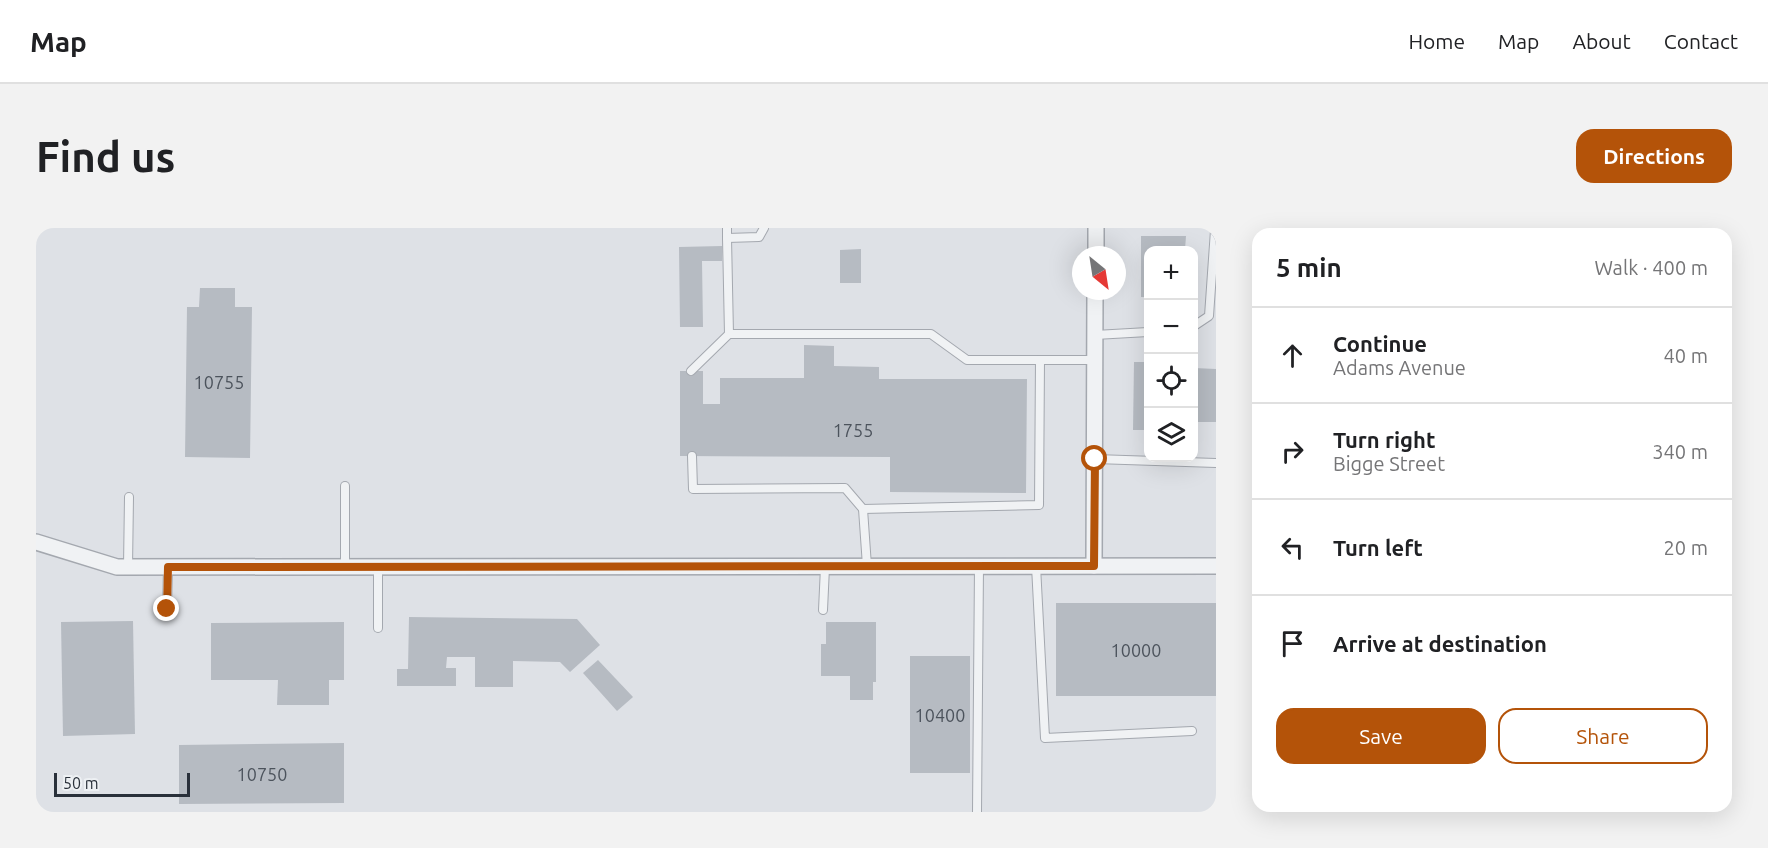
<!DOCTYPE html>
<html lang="en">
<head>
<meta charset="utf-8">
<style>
	body { margin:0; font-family:Ubuntu,sans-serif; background:#f2f2f2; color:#202124 }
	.controls { position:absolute; right:18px; top:18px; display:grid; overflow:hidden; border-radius:12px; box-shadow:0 6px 24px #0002 }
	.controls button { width:54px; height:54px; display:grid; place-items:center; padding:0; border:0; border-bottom:2px solid #e0e0e0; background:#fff; color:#202124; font:30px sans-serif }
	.compass { position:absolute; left:1036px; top:18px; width:54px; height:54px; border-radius:50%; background:#fff; box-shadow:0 6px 24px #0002; rotate:150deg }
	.scale { position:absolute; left:18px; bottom:15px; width:136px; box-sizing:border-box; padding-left:6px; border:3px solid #29303a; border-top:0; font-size:16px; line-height:21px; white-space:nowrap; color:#29303a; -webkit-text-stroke:4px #edf0f3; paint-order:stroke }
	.stop { position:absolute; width:18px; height:18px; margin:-14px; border:4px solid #b45309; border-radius:50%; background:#fff }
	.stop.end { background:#b45309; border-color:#fff; box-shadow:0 2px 6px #0008 }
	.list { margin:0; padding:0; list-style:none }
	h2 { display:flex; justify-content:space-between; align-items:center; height:78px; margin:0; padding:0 24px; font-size:26px }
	h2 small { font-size:20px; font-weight:400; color:#757577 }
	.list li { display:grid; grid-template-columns:39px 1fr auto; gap:18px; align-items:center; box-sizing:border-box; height:96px; padding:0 24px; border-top:2px solid #e0e0e0 }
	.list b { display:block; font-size:22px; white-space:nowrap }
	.list p { margin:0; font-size:20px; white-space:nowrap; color:#757577 }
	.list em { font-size:20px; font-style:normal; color:#757577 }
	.actions { display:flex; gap:12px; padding:18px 24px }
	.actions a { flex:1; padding:14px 0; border:2px solid #b45309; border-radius:18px; text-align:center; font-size:21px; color:#b45309 }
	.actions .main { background:#b45309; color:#fff }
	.icon { flex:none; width:33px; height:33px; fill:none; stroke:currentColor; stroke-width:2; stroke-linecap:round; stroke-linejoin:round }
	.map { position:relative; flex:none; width:1180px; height:584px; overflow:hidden; border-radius:18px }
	header { display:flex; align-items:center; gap:36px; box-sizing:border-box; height:84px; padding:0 30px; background:#fff; border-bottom:2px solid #e0e0e0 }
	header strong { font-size:28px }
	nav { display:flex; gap:33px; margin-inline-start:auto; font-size:21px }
	.intro { display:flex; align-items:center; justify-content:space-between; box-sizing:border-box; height:144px; padding:0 36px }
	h1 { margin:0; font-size:42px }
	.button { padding:15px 27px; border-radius:18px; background:#b45309; color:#fff; font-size:21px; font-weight:700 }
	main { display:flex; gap:36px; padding:0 36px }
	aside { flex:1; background:#fff; border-radius:18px; box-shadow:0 6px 24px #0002 }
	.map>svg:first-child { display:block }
</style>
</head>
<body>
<header>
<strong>Map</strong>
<nav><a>Home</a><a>Map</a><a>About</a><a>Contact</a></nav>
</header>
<div class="intro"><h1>Find us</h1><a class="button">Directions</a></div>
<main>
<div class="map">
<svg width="1180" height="584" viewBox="0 0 1180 584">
	<rect width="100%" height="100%" fill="#dee1e6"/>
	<g fill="#b6bbc2">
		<path d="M 1105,8 L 1150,8 L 1149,22 L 1112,22 L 1112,69 L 1105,69 Z"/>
		<path d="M 686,18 L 686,33 L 666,33 L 667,99 L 644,99 L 643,19 Z"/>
		<path d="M 825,21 L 825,55 L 804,55 L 804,22 Z"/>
		<path d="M 164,60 L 199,60 L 199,79 L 216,79 L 214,230 L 149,229 L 151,79 L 163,79 Z"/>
		<path d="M 768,117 L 798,118 L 798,138 L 843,139 L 843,151 L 991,151 L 990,265 L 854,264 L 854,229 L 644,228 L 644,143 L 667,143 L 667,176 L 684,176 L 684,150 L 768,150 Z"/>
		<path d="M 1098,134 L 1112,134 L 1112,202 L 1097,202 Z"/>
		<path d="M 1158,140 L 1180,141 L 1180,194 L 1158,194 Z"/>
		<rect x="1020" y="375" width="160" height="93"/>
		<path d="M 373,389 L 541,391 L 564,417 L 534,444 L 524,434 L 477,433 L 477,459 L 439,459 L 439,429 L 411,429 L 410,440 L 420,440 L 420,458 L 361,458 L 361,441 L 372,441 Z"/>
		<path d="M 97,393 L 99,506 L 27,508 L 25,394 Z"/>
		<path d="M 308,394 L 308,452 L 293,452 L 293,477 L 241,477 L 242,452 L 175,452 L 175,395 Z"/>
		<path d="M 790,394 L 840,394 L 840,454 L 837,454 L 837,472 L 814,472 L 814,448 L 785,448 L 785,416 L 790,416 Z"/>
		<rect x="874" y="428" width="60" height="117"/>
		<path d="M 562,432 L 597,469 L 581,483 L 547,445 Z"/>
		<path d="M 308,515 L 308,575 L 143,576 L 143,517 Z"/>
	</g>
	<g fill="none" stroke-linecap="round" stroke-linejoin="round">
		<defs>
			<g id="lane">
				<path d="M 691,0 L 691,10 L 723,9 L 728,0"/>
				<path d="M 691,10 L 693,106 L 895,106 L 931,132 L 1059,132"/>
				<path d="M 1158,98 L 1173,88 L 1179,2 L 1180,2"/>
				<path d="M 1059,107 L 1112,104"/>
				<path d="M 655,143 L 693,106"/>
				<path d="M 656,228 L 657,261 L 809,260 L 827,281 L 1003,277 L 1004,132"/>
				<path d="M 1059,231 L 1180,235"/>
				<path d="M 827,281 L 831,338"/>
				<path d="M 1000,338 L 1009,510 L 1156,503"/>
				<path d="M 92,339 L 93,269"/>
				<path d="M 309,339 L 309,258"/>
				<path d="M 342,339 L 342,400"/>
				<path d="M 131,381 L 132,339"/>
				<path d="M 787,382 L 789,339"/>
				<path d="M 941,584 L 943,338"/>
			</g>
			<g id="street">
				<path d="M 1060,27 L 1060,0"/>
				<path d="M 0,314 L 81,339 L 1180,338"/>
				<path d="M 1058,338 L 1059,63"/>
			</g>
		</defs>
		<use href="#lane" stroke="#a4a8af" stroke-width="10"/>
		<use href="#street" stroke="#a4a8af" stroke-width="18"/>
		<use href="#lane" stroke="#f0f2f4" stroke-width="8"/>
		<use href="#street" stroke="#f0f2f4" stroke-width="15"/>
	</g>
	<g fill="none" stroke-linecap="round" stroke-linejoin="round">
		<path stroke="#b45309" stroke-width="8" d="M 131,381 L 132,339 L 1058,338 L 1059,231"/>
	</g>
	<g text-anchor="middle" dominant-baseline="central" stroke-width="4.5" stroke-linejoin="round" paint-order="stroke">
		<g font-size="18" fill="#4c535c">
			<text x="183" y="154">10755</text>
			<text x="817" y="202">1755</text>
			<text x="1100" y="422">10000</text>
			<text x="904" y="487">10400</text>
			<text x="226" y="546">10750</text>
		</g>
	</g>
</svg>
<div class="controls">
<button>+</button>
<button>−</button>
<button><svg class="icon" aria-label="locate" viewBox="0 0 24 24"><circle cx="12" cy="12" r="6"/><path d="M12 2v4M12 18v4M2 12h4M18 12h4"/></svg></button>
<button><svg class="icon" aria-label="layers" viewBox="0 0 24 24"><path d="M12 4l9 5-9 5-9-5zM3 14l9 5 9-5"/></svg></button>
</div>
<svg class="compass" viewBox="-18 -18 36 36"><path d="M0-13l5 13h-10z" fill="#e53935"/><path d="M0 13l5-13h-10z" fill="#757577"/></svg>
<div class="scale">50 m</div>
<div class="stop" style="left:1059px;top:231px"></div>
<div class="stop end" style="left:131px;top:381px"></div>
</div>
<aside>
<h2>5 min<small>Walk · 400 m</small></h2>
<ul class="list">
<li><svg class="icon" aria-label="ahead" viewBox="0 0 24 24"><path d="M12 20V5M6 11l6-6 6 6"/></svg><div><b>Continue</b><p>Adams Avenue</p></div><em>40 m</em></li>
<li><svg class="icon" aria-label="right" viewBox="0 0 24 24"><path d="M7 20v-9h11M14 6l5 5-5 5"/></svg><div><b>Turn right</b><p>Bigge Street</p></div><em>340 m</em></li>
<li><svg class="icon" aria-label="left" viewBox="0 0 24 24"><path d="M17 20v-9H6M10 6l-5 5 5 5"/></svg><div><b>Turn left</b></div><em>20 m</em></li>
<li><svg class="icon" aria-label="arrive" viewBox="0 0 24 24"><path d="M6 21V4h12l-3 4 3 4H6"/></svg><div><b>Arrive at destination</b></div></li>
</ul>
<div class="actions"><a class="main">Save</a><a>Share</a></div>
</aside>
</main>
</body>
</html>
